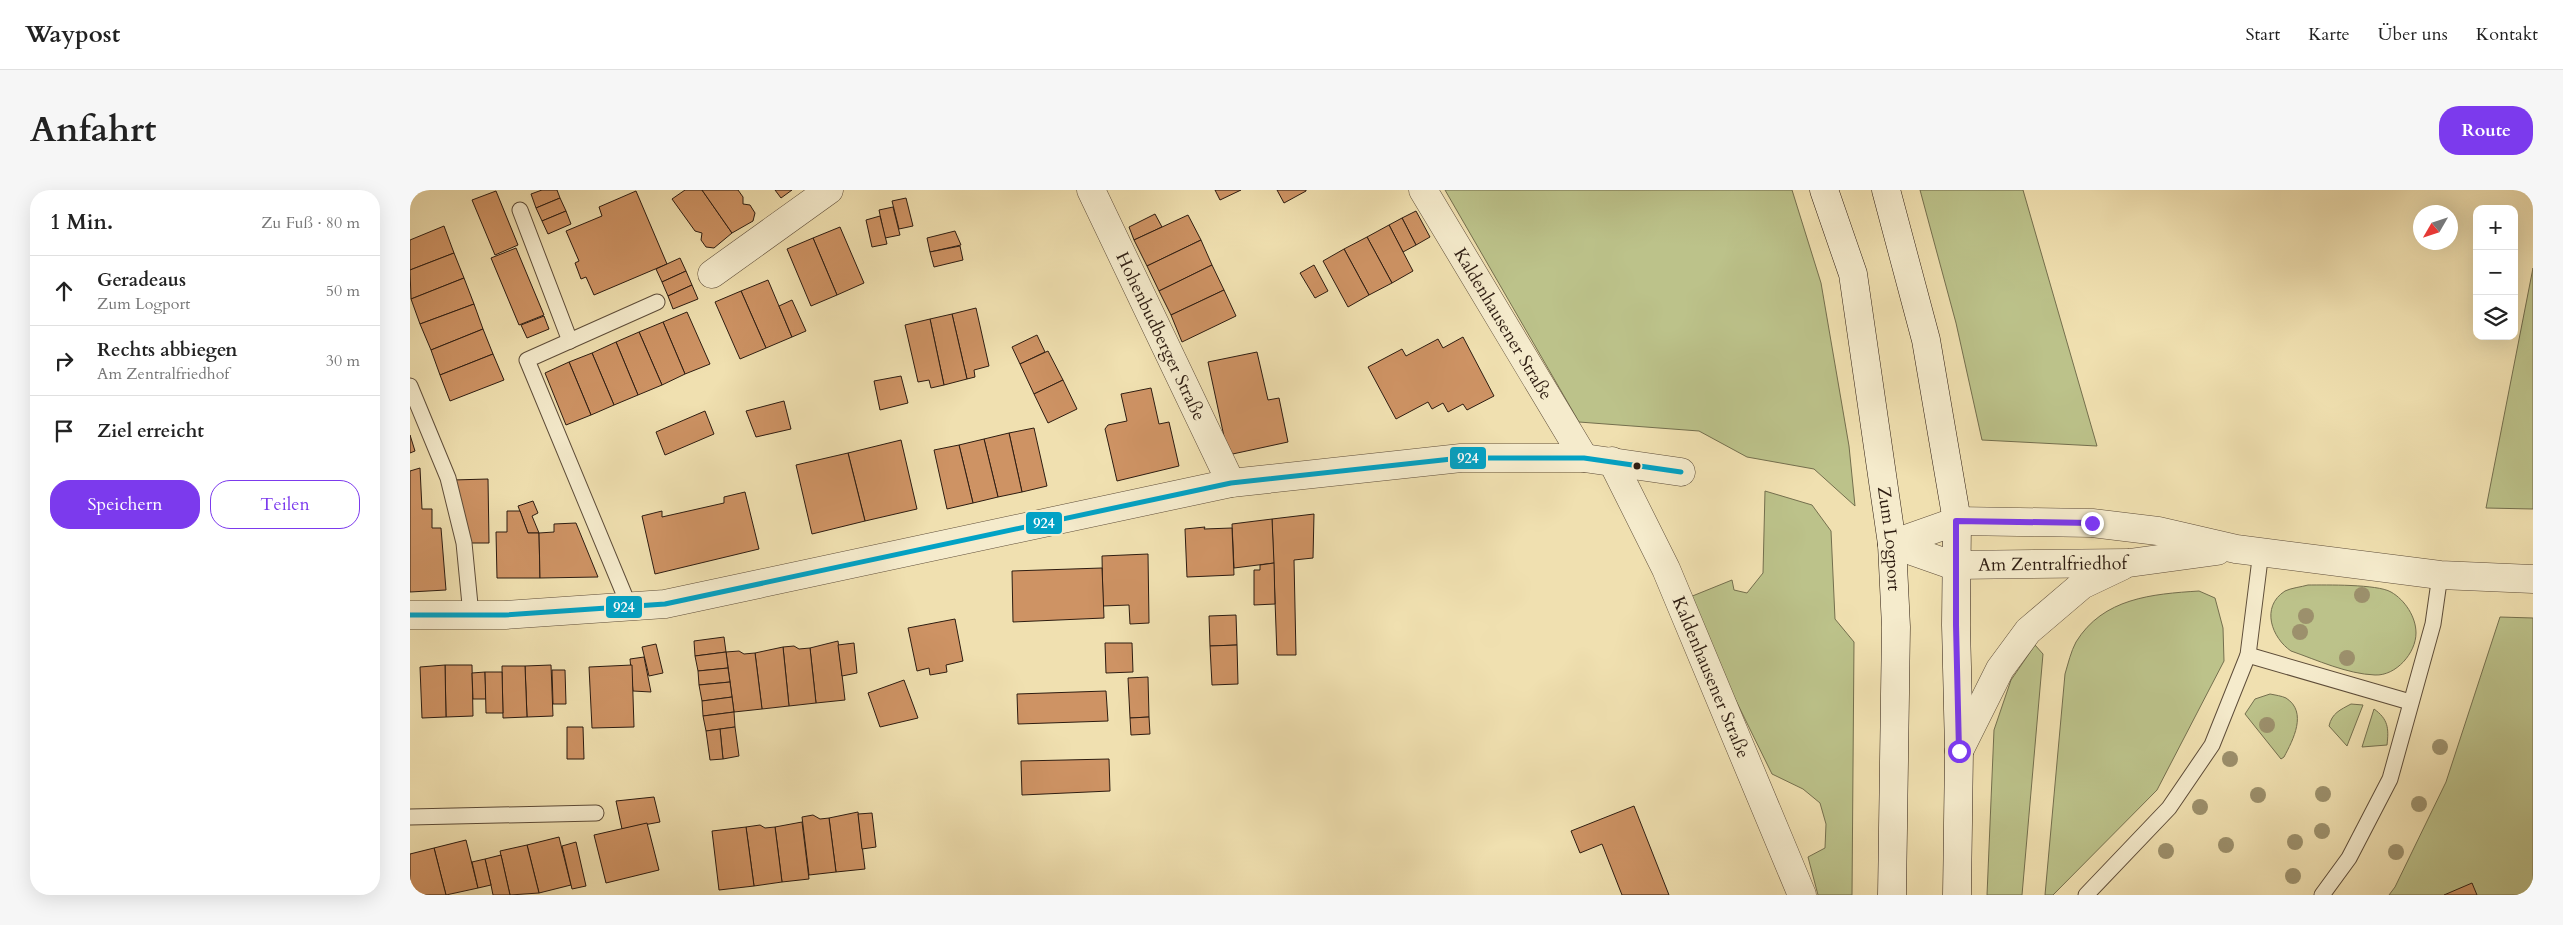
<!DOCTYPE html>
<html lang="de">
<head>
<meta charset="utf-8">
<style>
	body { margin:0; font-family:Cardo,serif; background:#f6f6f6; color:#222 }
	.controls { position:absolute; right:15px; top:15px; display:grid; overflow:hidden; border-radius:10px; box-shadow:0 5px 20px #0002 }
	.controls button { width:45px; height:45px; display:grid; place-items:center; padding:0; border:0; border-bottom:1px solid #e0e0e0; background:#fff; color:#222; font:25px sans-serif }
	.compass { position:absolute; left:2003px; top:15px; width:45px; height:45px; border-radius:50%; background:#fff; box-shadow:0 5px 20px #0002; rotate:231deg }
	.stop { position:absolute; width:15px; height:15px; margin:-11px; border:4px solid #7c3aed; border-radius:50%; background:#fff }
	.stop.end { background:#7c3aed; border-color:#fff; box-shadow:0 1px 5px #0008 }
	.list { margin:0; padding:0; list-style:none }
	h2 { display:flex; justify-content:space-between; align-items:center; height:65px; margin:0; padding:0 20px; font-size:21px }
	h2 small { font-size:16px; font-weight:400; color:#767676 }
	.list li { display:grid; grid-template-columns:32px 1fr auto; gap:15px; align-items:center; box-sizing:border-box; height:70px; padding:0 20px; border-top:1px solid #e0e0e0 }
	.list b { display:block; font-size:19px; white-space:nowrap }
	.list p { margin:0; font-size:16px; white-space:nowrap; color:#767676 }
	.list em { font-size:16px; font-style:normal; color:#767676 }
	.actions { display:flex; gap:10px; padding:15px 20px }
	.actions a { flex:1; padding:11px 0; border:1px solid #7c3aed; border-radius:20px; text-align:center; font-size:18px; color:#7c3aed }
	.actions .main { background:#7c3aed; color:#fff }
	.icon { flex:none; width:28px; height:28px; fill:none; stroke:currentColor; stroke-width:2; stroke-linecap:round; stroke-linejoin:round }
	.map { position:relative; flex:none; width:2123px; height:705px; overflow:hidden; border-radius:20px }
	header { display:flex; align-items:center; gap:30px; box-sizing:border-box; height:70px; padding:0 25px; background:#fff; border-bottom:1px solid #e0e0e0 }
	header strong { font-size:24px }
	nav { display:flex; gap:28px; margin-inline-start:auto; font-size:18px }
	.intro { display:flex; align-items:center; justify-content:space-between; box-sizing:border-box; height:120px; padding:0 30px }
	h1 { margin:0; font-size:35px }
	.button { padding:12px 22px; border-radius:20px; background:#7c3aed; color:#fff; font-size:18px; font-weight:700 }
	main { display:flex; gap:30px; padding:0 30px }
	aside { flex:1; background:#fff; border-radius:20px; box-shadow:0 5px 20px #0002 }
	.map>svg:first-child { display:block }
</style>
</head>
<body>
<header>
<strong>Waypost</strong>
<nav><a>Start</a><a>Karte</a><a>Über uns</a><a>Kontakt</a></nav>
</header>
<div class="intro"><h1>Anfahrt</h1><a class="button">Route</a></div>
<main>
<aside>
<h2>1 Min.<small>Zu Fuß · 80 m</small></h2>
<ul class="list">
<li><svg class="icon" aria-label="ahead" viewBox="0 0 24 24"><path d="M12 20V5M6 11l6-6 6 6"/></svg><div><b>Geradeaus</b><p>Zum Logport</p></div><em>50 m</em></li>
<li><svg class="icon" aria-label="right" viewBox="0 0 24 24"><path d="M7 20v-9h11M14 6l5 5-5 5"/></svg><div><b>Rechts abbiegen</b><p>Am Zentralfriedhof</p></div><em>30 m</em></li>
<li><svg class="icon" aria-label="arrive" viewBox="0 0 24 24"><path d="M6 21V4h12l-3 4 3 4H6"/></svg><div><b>Ziel erreicht</b></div></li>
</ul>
<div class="actions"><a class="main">Speichern</a><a>Teilen</a></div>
</aside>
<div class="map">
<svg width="2123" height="705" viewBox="0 0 2123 705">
	<rect width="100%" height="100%" fill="#f0e0b0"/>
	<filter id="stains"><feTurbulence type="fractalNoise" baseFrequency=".004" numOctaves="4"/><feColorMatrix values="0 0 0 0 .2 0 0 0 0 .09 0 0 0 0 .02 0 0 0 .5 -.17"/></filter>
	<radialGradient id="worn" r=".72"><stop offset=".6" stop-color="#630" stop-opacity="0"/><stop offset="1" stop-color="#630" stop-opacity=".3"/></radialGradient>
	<g fill="#bcc28a" stroke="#746f4e">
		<path d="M 1035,0 L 1382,0 L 1411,93 L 1439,256 L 1445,316 L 1404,279 L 1337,267 L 1289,241 L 1169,232 Z"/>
		<path d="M 1510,0 L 1613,0 L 1687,256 L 1572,250 L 1546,133 Z"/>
		<path d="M 2123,78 L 2123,319 L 2076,318 Z"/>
		<path d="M 1355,301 L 1402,315 L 1421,341 L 1425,429 L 1444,452 L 1442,705 L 1408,705 L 1398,667 L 1415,658 L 1416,634 L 1410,613 L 1393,599 L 1362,584 L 1308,474 L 1280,407 L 1322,390 L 1324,400 L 1337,403 L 1353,383 Z"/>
		<path d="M 1898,395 C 1916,395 1967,394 1981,402 C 1995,410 2006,427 2006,443 C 2006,463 1986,486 1965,485 C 1937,484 1907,470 1881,461 C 1862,448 1850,417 1875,401 C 1881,398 1891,397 1898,395 Z"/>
		<path d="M 1789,401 L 1805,408 L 1813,438 L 1814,471 L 1747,600 L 1643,705 L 1635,705 L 1655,484 C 1658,474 1661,461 1666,452 C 1693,408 1742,404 1789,401 Z"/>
		<path d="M 2090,427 L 2123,428 L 2123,705 L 1979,705 L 1985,697 L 2036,592 Z"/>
		<path d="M 1625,455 L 1633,464 L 1612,705 L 1577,705 L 1584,540 L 1601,490 Z"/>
		<path d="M 1860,504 C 1865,505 1872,506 1876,508 C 1898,522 1883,550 1874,567 L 1871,569 L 1835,524 L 1845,509 Z"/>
		<path d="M 1941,514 L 1953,515 L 1937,556 L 1919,536 C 1922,523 1930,520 1941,514 Z"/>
		<path d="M 1964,519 C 1978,529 1979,538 1977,555 L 1952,557 Z"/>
	</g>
	<g fill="#ce9364" stroke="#2d1c11">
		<path d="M 132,0 L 147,0 L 150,8 L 126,18 L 121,4 Z"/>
		<path d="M 275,0 L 292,0 L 322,43 L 304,58 L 296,57 L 291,50 L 292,43 L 285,41 L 262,9 Z"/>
		<path d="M 292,0 L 328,0 L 333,7 L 333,14 L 340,15 L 345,23 L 343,31 L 322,43 Z"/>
		<path d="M 365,0 L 382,0 L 371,8 Z"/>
		<path d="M 805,0 L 831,0 L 810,10 Z"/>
		<path d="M 867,0 L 896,0 L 896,1 L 874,13 Z"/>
		<path d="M 86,1 L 108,55 L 85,65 L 62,10 Z"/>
		<path d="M 226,1 L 257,74 L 184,105 L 176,87 L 171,89 L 165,73 L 169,71 L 156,41 L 192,26 L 189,17 Z"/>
		<path d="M 150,8 L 156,21 L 132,31 L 126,18 Z"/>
		<path d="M 496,8 L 503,36 L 489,39 L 482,11 Z"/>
		<path d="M 483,17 L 490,45 L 475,48 L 469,20 Z"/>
		<path d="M 156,21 L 161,34 L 138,44 L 132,31 Z"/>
		<path d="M 1006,21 L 1020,47 L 1006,55 L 992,28 Z"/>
		<path d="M 745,24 L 752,37 L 724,50 L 719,37 Z"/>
		<path d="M 778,25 L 791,50 L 737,76 L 724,50 Z"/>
		<path d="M 470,26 L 477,54 L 462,57 L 456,30 Z"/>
		<path d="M 992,28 L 1006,55 L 993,62 L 979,35 Z"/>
		<path d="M 979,35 L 1003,81 L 982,93 L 957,47 Z"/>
		<path d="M 34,36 L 44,63 L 0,80 L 0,50 Z"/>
		<path d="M 430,37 L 454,93 L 427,105 L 403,48 Z"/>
		<path d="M 545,41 L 551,55 L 520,62 L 517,48 Z"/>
		<path d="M 957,47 L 982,93 L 959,105 L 934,59 Z"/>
		<path d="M 403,48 L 427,105 L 401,116 L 377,59 Z"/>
		<path d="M 791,50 L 802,75 L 749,101 L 737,76 Z"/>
		<path d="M 550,56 L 553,70 L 524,77 L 520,62 Z"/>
		<path d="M 106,58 L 134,125 L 109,135 L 81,68 Z"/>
		<path d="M 934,59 L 959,105 L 938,117 L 913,71 Z"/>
		<path d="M 44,63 L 54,88 L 1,109 L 0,80 Z"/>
		<path d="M 270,68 L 276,81 L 252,92 L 246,79 Z"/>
		<path d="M 802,75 L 814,100 L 761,125 L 749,101 Z"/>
		<path d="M 904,75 L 918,101 L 905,108 L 890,83 Z"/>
		<path d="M 276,81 L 282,95 L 258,106 L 252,92 Z"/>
		<path d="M 54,88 L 64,114 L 10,134 L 1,109 Z"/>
		<path d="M 358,90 L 382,147 L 356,158 L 331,101 Z"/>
		<path d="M 282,95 L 288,109 L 263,119 L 258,106 Z"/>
		<path d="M 814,100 L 826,126 L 772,152 L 761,125 Z"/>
		<path d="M 331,101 L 356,158 L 330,169 L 305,112 Z"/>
		<path d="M 382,110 L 396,141 L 382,147 L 369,116 Z"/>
		<path d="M 64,114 L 73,139 L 21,160 L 10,134 Z"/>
		<path d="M 566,118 L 579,176 L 564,180 L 565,187 L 557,189 L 542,124 Z"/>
		<path d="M 277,122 L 300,174 L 275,184 L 253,132 Z"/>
		<path d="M 542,124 L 557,189 L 534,195 L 520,129 Z"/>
		<path d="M 134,126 L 139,139 L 117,148 L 111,135 Z"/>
		<path d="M 520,129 L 534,195 L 521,198 L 519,190 L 508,192 L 495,135 Z"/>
		<path d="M 253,132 L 275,184 L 252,195 L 229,142 Z"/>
		<path d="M 73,139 L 83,164 L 30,185 L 21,160 Z"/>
		<path d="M 229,142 L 252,195 L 228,205 L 206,152 Z"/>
		<path d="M 627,145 L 635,162 L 610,174 L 602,157 Z"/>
		<path d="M 1053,147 L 1084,206 L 1057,220 L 1053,214 L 1038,222 L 1033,213 L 1022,219 L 1018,212 L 986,229 L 958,177 L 992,159 L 996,166 L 1028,149 L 1033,158 Z"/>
		<path d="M 206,152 L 228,205 L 204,215 L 182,163 Z"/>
		<path d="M 638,161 L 653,190 L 624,204 L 610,174 Z"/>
		<path d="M 847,162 L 858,210 L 869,208 L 878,252 L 818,265 L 798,172 Z"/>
		<path d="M 182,163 L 204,215 L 181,225 L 159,172 Z"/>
		<path d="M 83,164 L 94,190 L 40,211 L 30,185 Z"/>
		<path d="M 159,172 L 181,225 L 156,235 L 135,183 Z"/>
		<path d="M 491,186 L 498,213 L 470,220 L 464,191 Z"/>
		<path d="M 653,190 L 667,219 L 638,233 L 624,204 Z"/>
		<path d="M 741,198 L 749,234 L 759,232 L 769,276 L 707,291 L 695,239 L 698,235 L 717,231 L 711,204 Z"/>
		<path d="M 374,211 L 381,239 L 346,247 L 336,221 Z"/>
		<path d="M 295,221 L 304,244 L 255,265 L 246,242 Z"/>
		<path d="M 624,238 L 637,296 L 612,302 L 599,243 Z"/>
		<path d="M 599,243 L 612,302 L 588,307 L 574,249 Z"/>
		<path d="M 0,245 L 5,261 L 0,263 Z"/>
		<path d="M 574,249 L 588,307 L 563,313 L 549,255 Z"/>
		<path d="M 491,250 L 507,319 L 455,331 L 438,263 Z"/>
		<path d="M 549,255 L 563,313 L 537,319 L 524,260 Z"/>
		<path d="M 438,263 L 455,331 L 402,344 L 386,275 Z"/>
		<path d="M 10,278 L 12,319 L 22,319 L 22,338 L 31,338 L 36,400 L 0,402 L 0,281 Z"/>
		<path d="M 78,289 L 79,353 L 60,353 L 43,290 Z"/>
		<path d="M 335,302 L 349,359 L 245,384 L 232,326 L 252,321 L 252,327 L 314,313 L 314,307 Z"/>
		<path d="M 123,311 L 128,323 L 122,326 L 129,343 L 118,343 L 108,316 Z"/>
		<path d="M 97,321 L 110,321 L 118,343 L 129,343 L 130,388 L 87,388 L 86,342 L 97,342 Z"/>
		<path d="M 904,324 L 903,368 L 884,370 L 886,465 L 867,465 L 862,329 Z"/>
		<path d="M 862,329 L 864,373 L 824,378 L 822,334 Z"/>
		<path d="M 166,333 L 188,387 L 130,388 L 129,343 L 144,342 L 144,334 Z"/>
		<path d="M 795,337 L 794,339 L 822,338 L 824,385 L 777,387 L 775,339 Z"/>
		<path d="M 738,364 L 739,433 L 720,434 L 719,415 L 693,416 L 692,366 Z"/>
		<path d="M 864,373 L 865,414 L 844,415 L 844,380 L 850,380 L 850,375 Z"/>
		<path d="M 692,378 L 694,428 L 603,432 L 602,381 Z"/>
		<path d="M 826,425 L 827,455 L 800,456 L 799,426 Z"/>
		<path d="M 545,429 L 553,471 L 536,475 L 537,482 L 520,485 L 519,478 L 507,481 L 498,438 Z"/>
		<path d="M 314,447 L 316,462 L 285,466 L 284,451 Z"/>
		<path d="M 428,451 L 435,510 L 406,513 L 400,458 Z"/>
		<path d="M 444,453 L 447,483 L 432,486 L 428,455 Z"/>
		<path d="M 695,453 L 722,453 L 723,482 L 696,483 Z"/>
		<path d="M 246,454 L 253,483 L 239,486 L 232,457 Z"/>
		<path d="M 827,455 L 828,494 L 802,495 L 800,456 Z"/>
		<path d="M 384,456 L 389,459 L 400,458 L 406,513 L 379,516 L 373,457 Z"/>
		<path d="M 373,457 L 379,516 L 352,519 L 345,463 Z"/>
		<path d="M 329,461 L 334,464 L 345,463 L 352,519 L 324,522 L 316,462 Z"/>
		<path d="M 316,462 L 318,478 L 288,481 L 285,466 Z"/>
		<path d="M 234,467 L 241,502 L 223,501 L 220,469 Z"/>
		<path d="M 35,475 L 62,475 L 63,526 L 36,527 Z"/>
		<path d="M 35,475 L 36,527 L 12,528 L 10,477 Z"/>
		<path d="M 141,475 L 143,526 L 117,527 L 115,476 Z"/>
		<path d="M 222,475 L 224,537 L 182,538 L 179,477 Z"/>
		<path d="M 92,476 L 115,476 L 117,527 L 93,528 Z"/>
		<path d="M 318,478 L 320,492 L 289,495 L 288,481 Z"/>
		<path d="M 142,480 L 155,480 L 156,514 L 143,514 Z"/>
		<path d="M 75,482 L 76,509 L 63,509 L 62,483 Z"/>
		<path d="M 75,482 L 92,482 L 93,523 L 76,523 Z"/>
		<path d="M 738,487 L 739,527 L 720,528 L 718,488 Z"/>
		<path d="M 494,490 L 508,528 L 470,537 L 458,503 Z"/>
		<path d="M 320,492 L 322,507 L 292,511 L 289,495 Z"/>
		<path d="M 696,501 L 698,531 L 608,534 L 607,504 Z"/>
		<path d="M 322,507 L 324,522 L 293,526 L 292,511 Z"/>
		<path d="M 324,522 L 325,537 L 296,541 L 293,526 Z"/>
		<path d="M 739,527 L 740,544 L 721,545 L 720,528 Z"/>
		<path d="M 157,537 L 173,537 L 174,569 L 157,569 Z"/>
		<path d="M 325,537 L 329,566 L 313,569 L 310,539 Z"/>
		<path d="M 310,539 L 313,569 L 300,570 L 296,541 Z"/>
		<path d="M 699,569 L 700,601 L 612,605 L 611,571 Z"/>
		<path d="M 244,607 L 250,632 L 212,639 L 206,611 Z"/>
		<path d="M 1224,616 L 1259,705 L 1212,705 L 1192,654 L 1170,663 L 1161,641 Z"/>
		<path d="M 448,622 L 455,679 L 426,682 L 419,628 Z"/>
		<path d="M 462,623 L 466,657 L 452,659 L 448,624 Z"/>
		<path d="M 403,625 L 410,629 L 419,628 L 426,682 L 399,685 L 392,627 Z"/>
		<path d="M 392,632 L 399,689 L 372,692 L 365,637 Z"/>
		<path d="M 237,633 L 249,680 L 196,693 L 184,645 Z"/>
		<path d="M 350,635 L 355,638 L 365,637 L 372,692 L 344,696 L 336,637 Z"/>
		<path d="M 336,637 L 344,696 L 309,700 L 302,641 Z"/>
		<path d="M 149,647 L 161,695 L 129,703 L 117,655 Z"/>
		<path d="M 56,650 L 68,698 L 36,705 L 24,658 Z"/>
		<path d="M 166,652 L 176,696 L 162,699 L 152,656 Z"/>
		<path d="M 117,655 L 129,703 L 100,705 L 90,661 Z"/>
		<path d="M 24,658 L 36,705 L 3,705 L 0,695 L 0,664 Z"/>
		<path d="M 91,665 L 100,705 L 83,705 L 81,695 L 75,669 Z"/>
		<path d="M 75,669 L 81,695 L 68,698 L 62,672 Z"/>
		<path d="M 2062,693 L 2067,705 L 2034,705 Z"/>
	</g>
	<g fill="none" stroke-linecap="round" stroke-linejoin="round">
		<defs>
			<g id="service">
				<path d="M 110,20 L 160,151"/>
				<path d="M 0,196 L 38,288 L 54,353 L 61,425"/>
				<path d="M 219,416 L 117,170 L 247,112"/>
				<path d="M 1838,465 L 2000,512"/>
				<path d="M 0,627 L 186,623"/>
				<path d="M 1676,705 L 1759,618 L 1802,555 L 1838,465 L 1851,361"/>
				<path d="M 1912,705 L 1939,668 L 1980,589 L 2023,434 L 2030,385"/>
			</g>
			<g id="minor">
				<path id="s1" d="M 681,0 L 821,293"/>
				<path id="s2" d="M 1013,0 L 1174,268"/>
				<path d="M 302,84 L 419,0"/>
				<path id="s3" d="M 1202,271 L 1256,379 L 1392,705"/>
				<path d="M 0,425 L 95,425 L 255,414 L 821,293 L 1051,268 L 1174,268 L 1271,282"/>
			</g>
			<g id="tertiary">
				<path d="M 1482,354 L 1547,331 L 1682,333 L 1748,341 L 1826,359 L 2030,385 L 2123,389"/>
				<path id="s4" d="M 1482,354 L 1539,374 L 1546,375 L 1719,373 L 1807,361"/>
				<path d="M 1549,561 L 1590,479 L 1618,441 L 1672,395 L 1712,376"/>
			</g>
			<g id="secondary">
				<path id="s5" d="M 1414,0 L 1443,84 L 1482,354 L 1486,437 L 1482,705"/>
				<path d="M 1476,0 L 1516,150 L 1547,331 L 1546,435 L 1549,561 L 1547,705"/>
			</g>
		</defs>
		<use href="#service" stroke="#5e4d39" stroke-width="17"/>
		<use href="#minor" stroke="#5e4d39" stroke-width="29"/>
		<use href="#tertiary" stroke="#5e4d39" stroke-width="29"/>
		<use href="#secondary" stroke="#2d1c11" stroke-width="29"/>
		<use href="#service" stroke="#f5ebcc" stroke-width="15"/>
		<use href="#minor" stroke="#f5ebcc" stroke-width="28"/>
		<use href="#tertiary" stroke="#f5ebcc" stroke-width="28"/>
		<use href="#secondary" stroke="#f5ebcc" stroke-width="28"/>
		<defs>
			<path id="bus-1" d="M 0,425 L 95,425 L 255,414 L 821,293 L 1051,268 L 1174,268 L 1271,282"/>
		</defs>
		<use href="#bus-1" stroke="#f5ebcc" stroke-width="9"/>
		<use href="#bus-1" stroke="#02a2c5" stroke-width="5"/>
	</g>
	<g fill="#9c906c">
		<circle cx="1952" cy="405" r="8"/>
		<circle cx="1896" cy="426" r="8"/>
		<circle cx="1890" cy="442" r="8"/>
		<circle cx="1937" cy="468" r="8"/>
		<circle cx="1857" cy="535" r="8"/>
		<circle cx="2030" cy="557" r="8"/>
		<circle cx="1820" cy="569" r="8"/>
		<circle cx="1913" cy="604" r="8"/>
		<circle cx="1848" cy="605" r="8"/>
		<circle cx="2009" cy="614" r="8"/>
		<circle cx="1790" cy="617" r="8"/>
		<circle cx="1912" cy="641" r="8"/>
		<circle cx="1885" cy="652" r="8"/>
		<circle cx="1816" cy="655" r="8"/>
		<circle cx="1756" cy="661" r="8"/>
		<circle cx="1986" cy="662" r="8"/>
		<circle cx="1883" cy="686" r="8"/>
	</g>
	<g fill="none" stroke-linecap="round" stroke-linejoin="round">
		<path stroke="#7c3aed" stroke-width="6" d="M 1549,561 L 1546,435 L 1546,331 L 1682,333"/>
	</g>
	<circle fill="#2d1c11" stroke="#f5ebcc" stroke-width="2" cx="1227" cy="276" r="4.5"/>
	<g text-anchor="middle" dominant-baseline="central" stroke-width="4" stroke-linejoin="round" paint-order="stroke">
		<g font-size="18" fill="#2d1c11" stroke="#f5ebcc">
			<text stroke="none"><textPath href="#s2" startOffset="156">Kaldenhausener Straße</textPath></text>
			<text stroke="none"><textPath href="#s1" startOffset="162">Hohenbudberger Straße</textPath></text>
			<text stroke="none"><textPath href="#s5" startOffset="356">Zum Logport</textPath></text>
			<text stroke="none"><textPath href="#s4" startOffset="164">Am Zentralfriedhof</textPath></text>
			<text stroke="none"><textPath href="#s3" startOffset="238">Kaldenhausener Straße</textPath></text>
		</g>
	</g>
	<g stroke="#f5ebcc" stroke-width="2">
		<rect x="1039" y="256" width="38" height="24" rx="5" fill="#02a2c5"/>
		<rect x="615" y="321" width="38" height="24" rx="5" fill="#02a2c5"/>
		<rect x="195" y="405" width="38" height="24" rx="5" fill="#02a2c5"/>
	</g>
	<g font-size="14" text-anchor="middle" font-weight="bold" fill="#fff">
		<text x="1058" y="273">924</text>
		<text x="634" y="338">924</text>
		<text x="214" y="422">924</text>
	</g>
	<rect width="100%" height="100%" filter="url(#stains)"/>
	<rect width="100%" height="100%" fill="url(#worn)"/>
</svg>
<div class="controls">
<button>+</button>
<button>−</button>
<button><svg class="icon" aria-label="layers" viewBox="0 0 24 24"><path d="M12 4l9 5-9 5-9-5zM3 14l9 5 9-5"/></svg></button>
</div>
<svg class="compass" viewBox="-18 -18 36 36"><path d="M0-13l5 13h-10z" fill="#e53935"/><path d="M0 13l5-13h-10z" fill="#767676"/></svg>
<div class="stop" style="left:1549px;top:561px"></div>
<div class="stop end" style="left:1682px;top:333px"></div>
</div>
</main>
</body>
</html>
